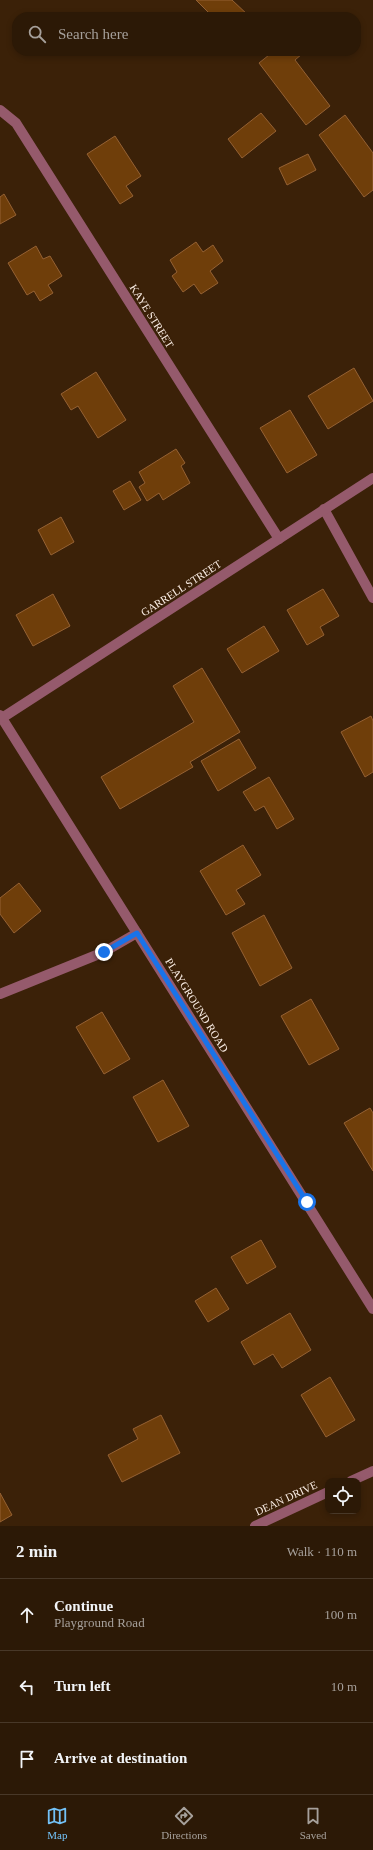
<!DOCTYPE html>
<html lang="en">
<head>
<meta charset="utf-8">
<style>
	body { margin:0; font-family:"Times New Roman",serif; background:#342210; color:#f1f3f6 }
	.controls { position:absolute; right:12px; bottom:12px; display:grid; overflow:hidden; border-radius:8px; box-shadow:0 2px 6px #0003 }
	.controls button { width:36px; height:36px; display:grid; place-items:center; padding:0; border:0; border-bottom:1px solid #483828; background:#2c1906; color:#f1f3f6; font:20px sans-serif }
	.stop { position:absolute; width:12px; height:12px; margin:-9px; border:3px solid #1a73e8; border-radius:50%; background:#fff }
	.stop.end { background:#1a73e8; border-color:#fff; box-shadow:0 1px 4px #0008 }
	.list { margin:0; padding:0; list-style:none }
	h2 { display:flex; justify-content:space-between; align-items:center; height:52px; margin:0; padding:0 16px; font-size:17px }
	h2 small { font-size:13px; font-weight:400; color:#a6a09b }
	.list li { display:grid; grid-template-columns:26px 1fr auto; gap:12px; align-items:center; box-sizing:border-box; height:72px; padding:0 16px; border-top:1px solid #483828 }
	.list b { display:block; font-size:15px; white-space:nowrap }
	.list p { margin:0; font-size:13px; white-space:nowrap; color:#a6a09b }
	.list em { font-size:13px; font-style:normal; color:#a6a09b }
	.icon { flex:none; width:22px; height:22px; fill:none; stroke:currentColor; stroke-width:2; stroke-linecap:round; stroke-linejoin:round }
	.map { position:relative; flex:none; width:373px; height:1526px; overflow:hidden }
	.search { position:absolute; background:#2c1906; box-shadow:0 2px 6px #0003; left:12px; right:12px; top:12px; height:44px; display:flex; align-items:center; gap:10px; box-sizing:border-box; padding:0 14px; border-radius:16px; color:#a6a09b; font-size:15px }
	.sheet { height:268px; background:#2c1906 }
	nav { display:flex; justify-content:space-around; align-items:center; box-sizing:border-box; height:56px; border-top:1px solid #483828; background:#2c1906; font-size:11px; color:#a6a09b }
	nav a { display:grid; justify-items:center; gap:2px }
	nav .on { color:#73c1f6 }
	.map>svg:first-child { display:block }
</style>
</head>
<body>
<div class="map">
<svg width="373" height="1526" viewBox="0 0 373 1526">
	<rect width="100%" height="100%" fill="#3b2108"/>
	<g fill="#6f3e0a" stroke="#956133">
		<path d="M 196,0 L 232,0 L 249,16 L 213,17 Z"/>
		<path d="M 274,51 L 300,51 L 302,54 L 295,60 L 330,106 L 306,125 L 259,63 Z"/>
		<path d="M 261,113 L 276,131 L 242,158 L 228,139 Z"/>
		<path d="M 345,115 L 373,153 L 373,190 L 364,197 L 319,135 Z"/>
		<path d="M 115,136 L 141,176 L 126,186 L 133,196 L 120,204 L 87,154 Z"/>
		<path d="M 308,154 L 316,170 L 287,185 L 279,168 Z"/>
		<path d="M 4,194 L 16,215 L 0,224 L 0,197 Z"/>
		<path d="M 196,242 L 203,252 L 213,245 L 223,261 L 210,271 L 218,283 L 201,294 L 194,284 L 183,292 L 172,276 L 177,272 L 170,260 Z"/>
		<path d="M 36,246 L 43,259 L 50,256 L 62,276 L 48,285 L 53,293 L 40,301 L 34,291 L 27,295 L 8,263 Z"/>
		<path d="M 354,368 L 373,401 L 328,429 L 308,396 Z"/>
		<path d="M 96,372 L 126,420 L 98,438 L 78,406 L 71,410 L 61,394 Z"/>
		<path d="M 290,410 L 317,455 L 287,473 L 260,428 Z"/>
		<path d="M 176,449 L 185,463 L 181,466 L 190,483 L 163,500 L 159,493 L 147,501 L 139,487 L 145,483 L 139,472 Z"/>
		<path d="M 130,481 L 141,500 L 124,510 L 113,491 Z"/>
		<path d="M 61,517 L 74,542 L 51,555 L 38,530 Z"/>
		<path d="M 323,589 L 339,616 L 320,627 L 324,635 L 307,645 L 287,610 Z"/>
		<path d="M 53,594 L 70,626 L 33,646 L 16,615 Z"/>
		<path d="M 264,626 L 279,651 L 242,673 L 227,649 Z"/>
		<path d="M 202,668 L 240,732 L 190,762 L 193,767 L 120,809 L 101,777 L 194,722 L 173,686 Z"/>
		<path d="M 371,716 L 373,721 L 373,772 L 365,777 L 341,732 Z"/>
		<path d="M 239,739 L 256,768 L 218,791 L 201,761 Z"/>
		<path d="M 269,777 L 294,819 L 277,829 L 264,806 L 255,811 L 243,792 Z"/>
		<path d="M 243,845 L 261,875 L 236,890 L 245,904 L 226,915 L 200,871 Z"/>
		<path d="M 19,883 L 41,911 L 14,933 L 0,914 L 0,898 Z"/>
		<path d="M 264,915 L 292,968 L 260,986 L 232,933 Z"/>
		<path d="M 311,999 L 339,1049 L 309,1065 L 281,1016 Z"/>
		<path d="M 102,1012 L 130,1059 L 104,1074 L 76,1027 Z"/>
		<path d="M 163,1080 L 189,1126 L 158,1142 L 133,1097 Z"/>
		<path d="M 370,1108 L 373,1113 L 373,1171 L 344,1123 Z"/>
		<path d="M 261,1240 L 276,1267 L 247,1284 L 231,1257 Z"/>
		<path d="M 216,1288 L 229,1309 L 208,1322 L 195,1301 Z"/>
		<path d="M 290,1313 L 311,1350 L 282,1368 L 273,1354 L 254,1365 L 241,1342 Z"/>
		<path d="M 330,1377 L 355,1420 L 326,1437 L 301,1395 Z"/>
		<path d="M 161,1415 L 180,1453 L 122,1482 L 108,1455 L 138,1439 L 133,1429 Z"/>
		<path d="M 0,1493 L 12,1515 L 0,1522 Z"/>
	</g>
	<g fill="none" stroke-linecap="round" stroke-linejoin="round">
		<path stroke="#955a6c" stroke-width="10" d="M 0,994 L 104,952 L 137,933"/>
		<g stroke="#955a6c" stroke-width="10">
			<path d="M 0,110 L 16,123 L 279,539"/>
			<path d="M 324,509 L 373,598"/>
			<path d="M 0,715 L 373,1309"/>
			<path d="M 2,718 L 373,478"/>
			<path d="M 351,1481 L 373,1471"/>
			<path d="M 255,1526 L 328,1492"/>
		</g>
	</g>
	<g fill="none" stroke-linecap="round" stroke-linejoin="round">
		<path stroke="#1a73e8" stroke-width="5" d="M 104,952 L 137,933 L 307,1202"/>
	</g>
	<g text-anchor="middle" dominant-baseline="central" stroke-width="3" stroke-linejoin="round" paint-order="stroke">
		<g font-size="11" fill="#fbeee5" stroke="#3b2108">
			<text transform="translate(152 316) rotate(58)">KAYE STREET</text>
			<text transform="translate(181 588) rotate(-33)">GARRELL STREET</text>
			<text transform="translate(197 1005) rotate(58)">PLAYGROUND ROAD</text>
			<text transform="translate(286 1498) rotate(-25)">DEAN DRIVE</text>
		</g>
	</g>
</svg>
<div class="controls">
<button><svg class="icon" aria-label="locate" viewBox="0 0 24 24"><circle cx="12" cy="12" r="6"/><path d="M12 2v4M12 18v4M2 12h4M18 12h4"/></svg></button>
</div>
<div class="stop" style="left:307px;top:1202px"></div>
<div class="stop end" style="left:104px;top:952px"></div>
<div class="search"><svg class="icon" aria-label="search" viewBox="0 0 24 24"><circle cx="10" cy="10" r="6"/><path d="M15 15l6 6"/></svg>Search here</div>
</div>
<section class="sheet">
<h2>2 min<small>Walk · 110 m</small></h2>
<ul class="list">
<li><svg class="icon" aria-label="ahead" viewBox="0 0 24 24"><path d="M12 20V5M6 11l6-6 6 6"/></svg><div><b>Continue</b><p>Playground Road</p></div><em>100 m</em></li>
<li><svg class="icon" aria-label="left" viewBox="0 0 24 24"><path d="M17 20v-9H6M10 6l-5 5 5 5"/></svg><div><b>Turn left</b></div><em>10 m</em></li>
<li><svg class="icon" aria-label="arrive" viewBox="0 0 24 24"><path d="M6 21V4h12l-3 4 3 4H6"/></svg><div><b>Arrive at destination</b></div></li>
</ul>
</section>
<nav>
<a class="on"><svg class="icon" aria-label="map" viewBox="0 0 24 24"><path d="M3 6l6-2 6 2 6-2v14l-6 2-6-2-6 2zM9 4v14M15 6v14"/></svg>Map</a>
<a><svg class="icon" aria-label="directions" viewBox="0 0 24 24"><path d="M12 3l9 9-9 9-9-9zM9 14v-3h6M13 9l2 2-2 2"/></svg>Directions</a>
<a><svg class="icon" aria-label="saved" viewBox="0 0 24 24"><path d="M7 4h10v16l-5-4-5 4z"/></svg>Saved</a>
</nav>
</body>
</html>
